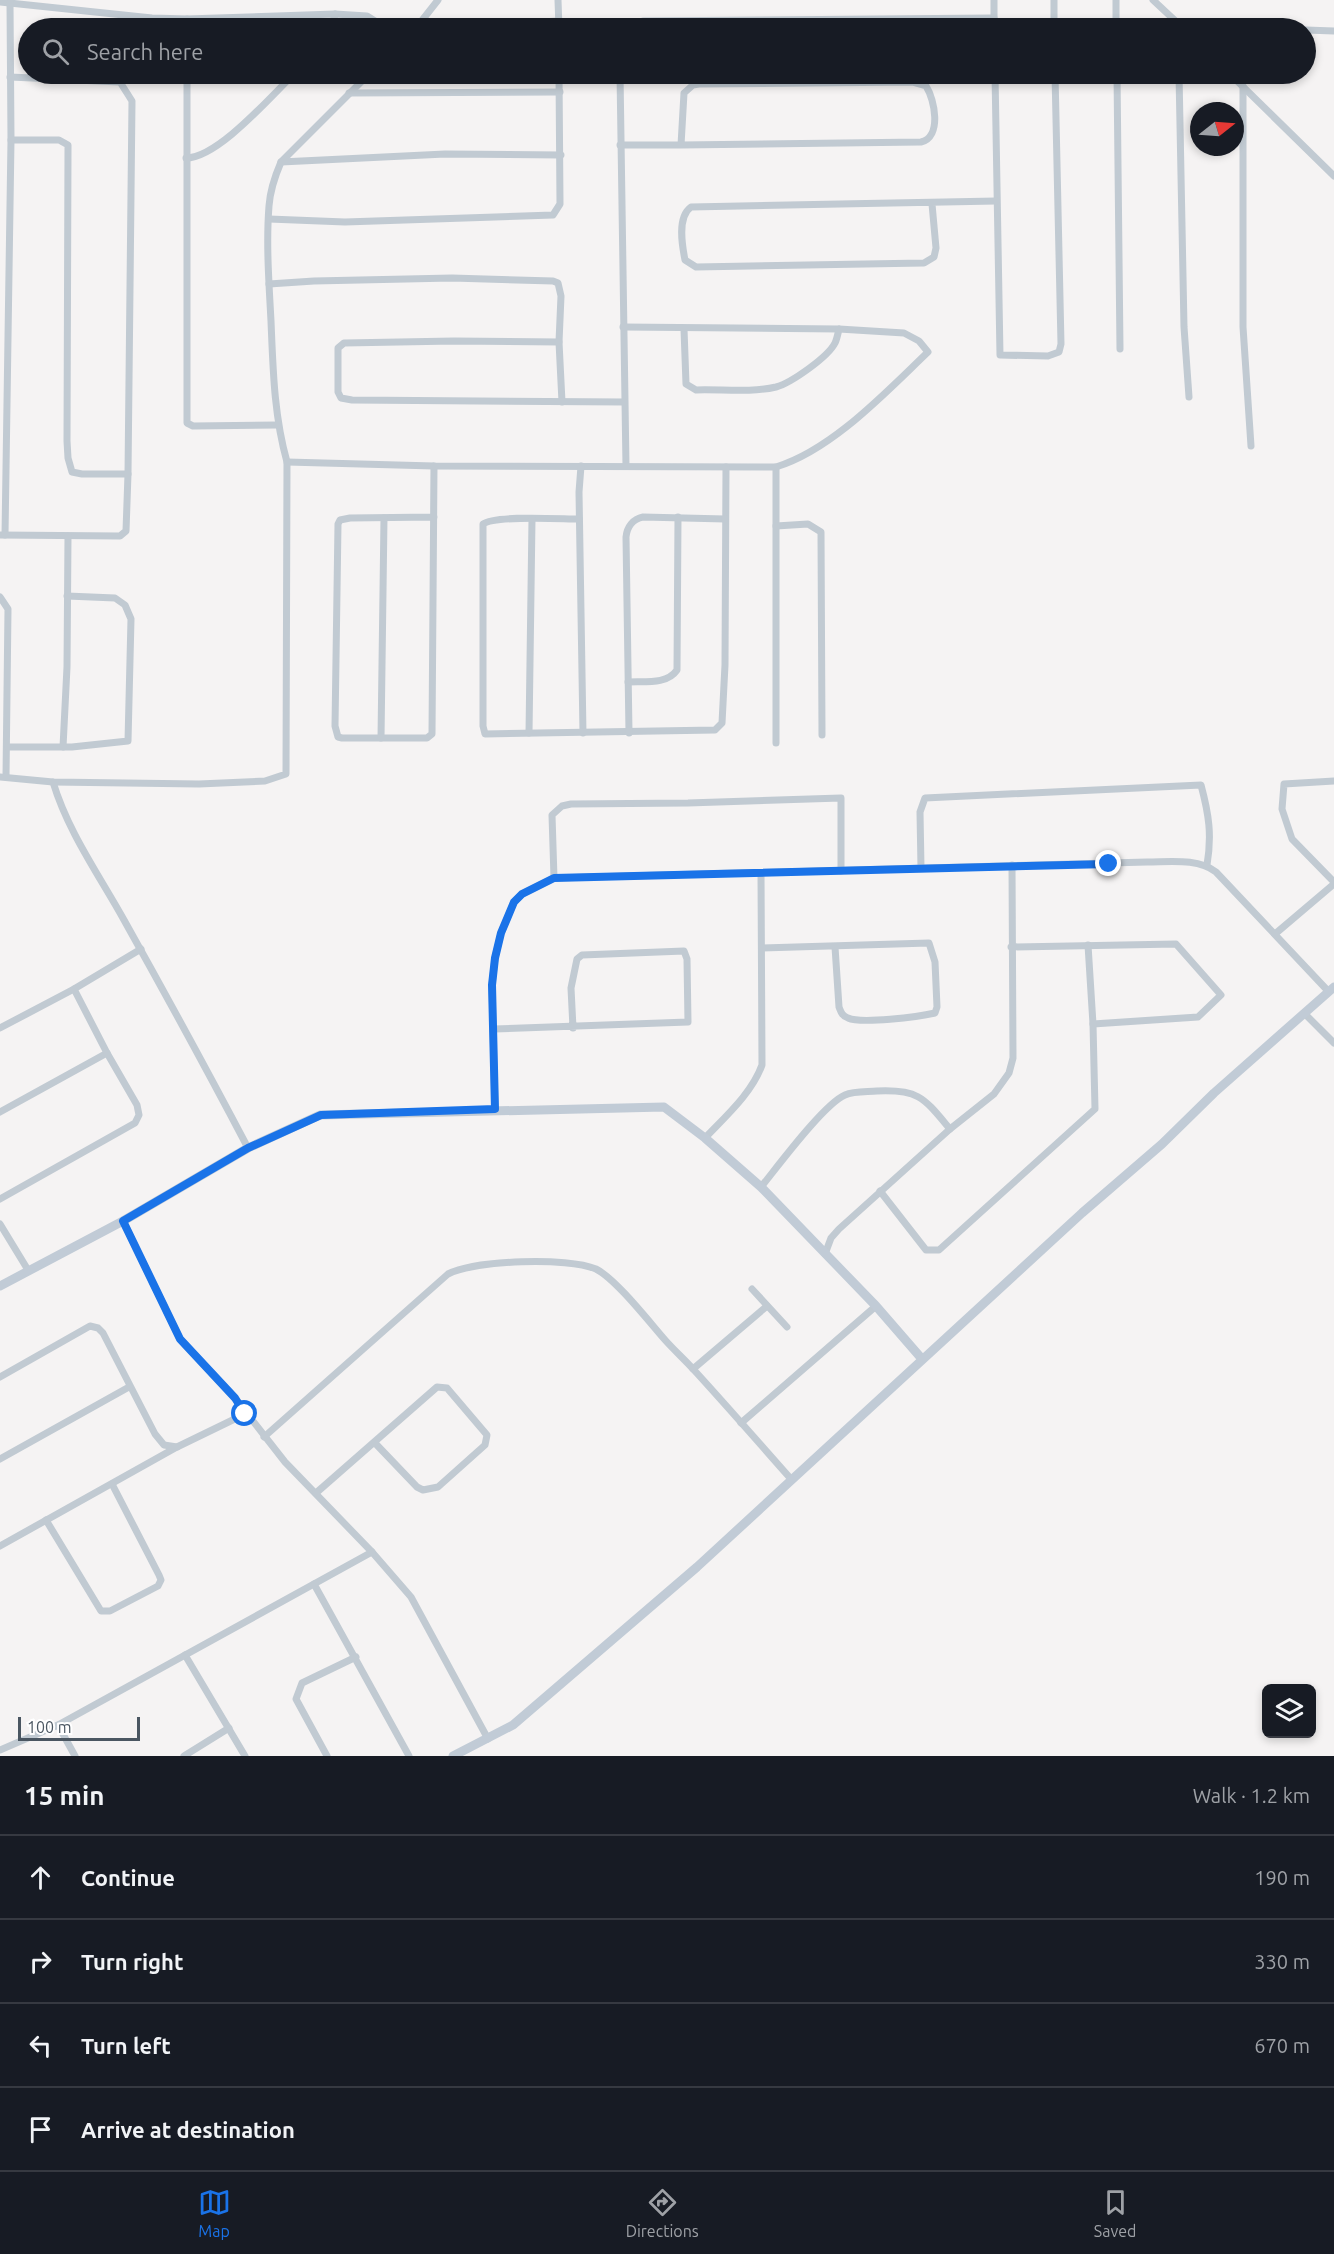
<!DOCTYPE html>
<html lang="en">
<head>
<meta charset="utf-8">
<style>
	body { margin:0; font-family:Ubuntu,sans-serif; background:#242831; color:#f1f3f6 }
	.controls { position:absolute; right:18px; bottom:18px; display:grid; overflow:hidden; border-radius:9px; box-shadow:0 3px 9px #0003 }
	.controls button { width:54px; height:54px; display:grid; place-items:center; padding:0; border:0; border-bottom:2px solid #363941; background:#171b24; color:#f1f3f6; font:30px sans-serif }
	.compass { position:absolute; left:1190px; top:102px; width:54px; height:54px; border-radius:50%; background:#171b24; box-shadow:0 3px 9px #0003; rotate:73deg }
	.scale { position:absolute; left:18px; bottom:15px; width:122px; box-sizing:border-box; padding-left:6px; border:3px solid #4a5661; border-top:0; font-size:16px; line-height:21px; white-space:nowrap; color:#4a5661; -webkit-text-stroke:4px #fff; paint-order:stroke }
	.stop { position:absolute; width:18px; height:18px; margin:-14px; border:4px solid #1a73e8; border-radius:50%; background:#fff }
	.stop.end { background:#1a73e8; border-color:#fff; box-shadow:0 2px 6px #0008 }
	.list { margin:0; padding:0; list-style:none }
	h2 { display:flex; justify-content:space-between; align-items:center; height:78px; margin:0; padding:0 24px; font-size:26px }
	h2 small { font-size:20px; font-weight:400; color:#9ea1a6 }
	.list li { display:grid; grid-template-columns:39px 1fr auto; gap:18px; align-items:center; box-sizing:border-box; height:84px; padding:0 24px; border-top:2px solid #363941 }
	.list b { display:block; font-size:22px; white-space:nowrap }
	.list em { font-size:20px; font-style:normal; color:#9ea1a6 }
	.icon { flex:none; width:33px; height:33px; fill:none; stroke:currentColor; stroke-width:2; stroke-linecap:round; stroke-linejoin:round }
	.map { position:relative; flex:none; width:1334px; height:1756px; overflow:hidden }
	.search { position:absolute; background:#171b24; box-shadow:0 3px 9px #0003; left:18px; right:18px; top:18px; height:66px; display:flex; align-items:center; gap:15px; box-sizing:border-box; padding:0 21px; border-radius:33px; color:#9ea1a6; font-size:22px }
	.sheet { height:414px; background:#171b24 }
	nav { display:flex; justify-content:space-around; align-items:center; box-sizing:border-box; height:84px; border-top:2px solid #363941; background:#171b24; font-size:16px; color:#9ea1a6 }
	nav a { display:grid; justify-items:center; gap:3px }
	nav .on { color:#1a73e8 }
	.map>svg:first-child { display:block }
</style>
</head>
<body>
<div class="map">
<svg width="1334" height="1756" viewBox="0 0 1334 1756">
	<rect width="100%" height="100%" fill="#f5f3f3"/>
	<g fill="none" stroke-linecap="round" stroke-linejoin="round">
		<g stroke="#c1cad2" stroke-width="7">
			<path d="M 558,0 L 559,28"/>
			<path d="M 994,0 L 994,28"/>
			<path d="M 1116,0 L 1116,28"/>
			<path d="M 1153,0 L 1183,28"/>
			<path d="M 0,2 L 152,18 L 187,19 L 335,14 L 367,16 L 386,28"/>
			<path d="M 187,28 L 187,19"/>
			<path d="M 332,28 L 335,14"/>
			<path d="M 416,28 L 438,0"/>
			<path d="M 432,28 L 559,21"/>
			<path d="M 625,28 L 643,21 L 994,18"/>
			<path d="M 1054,28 L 1054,0"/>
			<path d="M 1232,28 L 1276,28"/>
			<path d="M 1306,30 L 1334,31"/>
			<path d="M 187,74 L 187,423 L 193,426 L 277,425"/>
			<path d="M 620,74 L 626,466"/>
			<path d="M 995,74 L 1000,355 L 1048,356 L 1059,352 L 1061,344 L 1055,74"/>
			<path d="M 1117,74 L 1120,349"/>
			<path d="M 1179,74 L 1184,327 L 1189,397"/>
			<path d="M 1230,74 L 1334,176"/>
			<path d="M 1243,86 L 1243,327 L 1251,446"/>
			<path d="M 349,93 L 560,92"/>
			<path d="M 11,140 L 59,140 L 68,145 L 68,149 L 67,441 L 68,458 L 72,472 L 82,474 L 128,474"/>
			<path d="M 620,145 L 681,145 L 684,93 L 693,85 L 699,84 L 912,82 L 926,86 C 935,100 942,137 921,142 L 681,145"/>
			<path d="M 186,158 C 218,158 271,96 294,74"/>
			<path d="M 281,162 L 445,154 L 561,155"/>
			<path d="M 932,204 L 936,248 L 934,257 L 924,263 L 696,267 L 685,260 C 682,245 677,217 691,207 L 996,201"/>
			<path d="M 269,219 L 345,222 L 553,215 L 560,204 L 559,74"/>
			<path d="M 269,284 L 314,281 L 452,278 L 553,281 L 558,283 L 561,296 L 559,342 L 562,402"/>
			<path d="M 684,329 L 686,384 L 696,390 C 721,389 750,393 776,387 C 791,383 828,357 835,343 C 837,339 838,333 839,329"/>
			<path d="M 559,342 L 454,341 L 344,343 L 338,348 L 338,392 L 341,398 L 352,400 L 624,402"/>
			<path d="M 287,462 L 434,466 L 776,467 C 832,450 886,392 928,352 L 919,341 L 904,333 L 839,329 L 623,327"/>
			<path d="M 434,466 L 432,734 L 427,738 L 342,738 L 338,737 L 335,726 L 338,524 L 340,520 L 350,518 L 434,517"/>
			<path d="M 581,466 L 579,492 L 583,733"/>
			<path d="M 776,467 L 776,743"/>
			<path d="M 579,519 C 560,519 495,515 483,524 L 483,726 L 485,734 L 715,730 L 722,723 L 725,665 L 726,467"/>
			<path d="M 776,526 L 808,524 L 821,532 L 822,735"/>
			<path d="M 0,535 L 120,536 L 126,531 L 128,474 L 132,101 L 120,82 L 10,77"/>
			<path d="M 5,535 L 11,140 L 10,3"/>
			<path d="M 0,597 L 8,609 L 6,777"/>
			<path d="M 628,682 C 644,681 667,685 677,670 L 678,517"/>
			<path d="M 529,733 L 532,519"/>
			<path d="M 629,733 L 626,537 C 627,527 633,519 643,517 L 725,519"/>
			<path d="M 381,738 L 384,518"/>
			<path d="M 8,747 L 72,747 L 128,741 L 131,619 L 125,605 L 115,598 L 67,596"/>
			<path d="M 63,747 L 67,667 L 68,536"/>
			<path d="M 0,777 L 53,782 L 199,784 L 265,781 L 286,774 L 287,462 C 274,416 273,369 271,321 C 269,283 266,244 269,206 C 270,191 275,176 281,162 L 369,74"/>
			<path d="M 1334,781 L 1284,784 L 1282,809 L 1292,839 L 1334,882"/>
			<path d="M 53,782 C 68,832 99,875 124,920 C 166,995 208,1072 248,1148"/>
			<path d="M 921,868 L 920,812 L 925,798 L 1201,785 C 1209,815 1212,835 1207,865"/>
			<path d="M 554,878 L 552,815 L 562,806 L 571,804 L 688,803 L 841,798 L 841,871"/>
			<path d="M 1275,934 L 1334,884"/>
			<path d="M 1011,947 L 1176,944 L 1221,995 L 1198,1017 L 1093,1024"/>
			<path d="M 762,948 L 929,943 L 935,962 L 937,1007 L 935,1013 C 918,1017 861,1024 848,1018 C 842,1016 841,1012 839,1007 L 835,947"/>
			<path d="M 1304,1013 L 1334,1043"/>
			<path d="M 0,1028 L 74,989 L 141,949"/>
			<path d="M 494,1029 L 688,1022 L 687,959 L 684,951 L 582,955 L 577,959 L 571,988 L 573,1028"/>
			<path d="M 495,1109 L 492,985 L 495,958 L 501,933 L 514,902 L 522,894 L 554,878 L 1147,862 C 1170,862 1198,858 1216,872 L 1329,992"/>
			<path d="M 0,1112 L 107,1053"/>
			<path d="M 705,1138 C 726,1116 752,1093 762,1065 L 761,873"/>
			<path d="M 761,1187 C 778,1166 824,1104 845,1095 C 854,1091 867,1092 877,1091 C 919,1089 924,1098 950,1129"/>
			<path d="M 880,1191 L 926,1250 L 939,1250 L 1095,1109 L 1093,1024 L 1088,945"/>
			<path d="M 0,1199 L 135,1123 L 139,1115 L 137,1105 L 107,1053 L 74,989"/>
			<path d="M 123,1221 L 180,1339 L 235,1398 L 285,1462 L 372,1552 L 411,1597 L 488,1739"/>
			<path d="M 0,1224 L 28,1270"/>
			<path d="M 825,1254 L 831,1238 L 839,1229 L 950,1129 L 994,1094 L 1009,1073 L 1013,1058 L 1012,865"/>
			<path d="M 752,1289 L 787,1327"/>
			<path d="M 693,1369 L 767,1306"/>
			<path d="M 0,1377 L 90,1326 L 98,1328 L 103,1333 L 155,1434 L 164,1445 L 177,1447"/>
			<path d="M 741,1423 L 876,1306"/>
			<path d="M 264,1437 L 448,1274 C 476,1260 567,1257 596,1269 C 616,1279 650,1323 666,1341 C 675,1351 685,1360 694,1370 C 727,1406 759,1443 791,1479"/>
			<path d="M 0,1459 L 129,1387"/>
			<path d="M 316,1493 L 437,1387 L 447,1388 L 487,1435 L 485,1445 L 438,1487 L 423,1490 L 417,1487 L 374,1442"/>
			<path d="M 46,1520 L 101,1611 L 110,1611 L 158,1586 L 161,1580 L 159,1575 L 112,1484"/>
			<path d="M 0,1546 L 177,1447 L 245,1414"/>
			<path d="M 314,1584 L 409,1756"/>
			<path d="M 185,1655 L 245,1756"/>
			<path d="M 58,1725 L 75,1756"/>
			<path d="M 0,1750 L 58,1725 L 372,1552"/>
			<path d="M 184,1756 L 229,1728"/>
			<path d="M 327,1756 L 296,1699 L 302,1683 L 356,1657"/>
		</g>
		<g stroke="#c1cbd6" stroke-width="9">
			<path d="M 0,1286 L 123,1221 L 248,1148 L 320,1115 L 664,1107 L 705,1138 L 761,1187 L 876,1306 L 922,1359"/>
			<path d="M 453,1756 L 513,1725 L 697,1567 L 1082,1213 L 1162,1144 L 1214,1093 L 1334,987"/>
		</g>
	</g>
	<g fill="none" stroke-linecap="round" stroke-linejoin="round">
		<path stroke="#1a73e8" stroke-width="8" d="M 245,1414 L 235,1398 L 180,1339 L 123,1221 L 248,1148 L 321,1115 L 495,1109 L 492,985 L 495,958 L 501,933 L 514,902 L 522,894 L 554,878 L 1109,864"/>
	</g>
</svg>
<div class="controls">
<button><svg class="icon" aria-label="layers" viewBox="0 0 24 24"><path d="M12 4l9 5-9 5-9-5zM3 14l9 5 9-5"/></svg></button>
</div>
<svg class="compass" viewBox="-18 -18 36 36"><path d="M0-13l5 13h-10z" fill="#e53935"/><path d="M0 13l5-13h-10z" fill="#9ea1a6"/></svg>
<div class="scale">100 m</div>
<div class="stop" style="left:245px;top:1414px"></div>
<div class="stop end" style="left:1109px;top:864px"></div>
<div class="search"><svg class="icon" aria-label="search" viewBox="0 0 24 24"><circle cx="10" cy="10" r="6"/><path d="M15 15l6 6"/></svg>Search here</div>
</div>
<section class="sheet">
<h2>15 min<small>Walk · 1.2 km</small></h2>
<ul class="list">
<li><svg class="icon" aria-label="ahead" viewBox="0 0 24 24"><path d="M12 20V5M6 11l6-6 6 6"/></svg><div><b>Continue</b></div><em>190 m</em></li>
<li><svg class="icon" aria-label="right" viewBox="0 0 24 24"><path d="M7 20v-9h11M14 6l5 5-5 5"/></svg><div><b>Turn right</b></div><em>330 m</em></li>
<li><svg class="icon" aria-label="left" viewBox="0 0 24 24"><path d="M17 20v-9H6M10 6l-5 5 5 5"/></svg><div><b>Turn left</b></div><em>670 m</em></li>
<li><svg class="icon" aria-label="arrive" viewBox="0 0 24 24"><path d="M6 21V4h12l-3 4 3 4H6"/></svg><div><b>Arrive at destination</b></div></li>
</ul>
</section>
<nav>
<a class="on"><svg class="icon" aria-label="map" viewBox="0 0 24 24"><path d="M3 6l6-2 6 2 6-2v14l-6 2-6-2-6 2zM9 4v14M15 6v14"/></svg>Map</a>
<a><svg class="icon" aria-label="directions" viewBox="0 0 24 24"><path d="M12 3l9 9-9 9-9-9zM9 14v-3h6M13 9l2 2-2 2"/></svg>Directions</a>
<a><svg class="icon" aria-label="saved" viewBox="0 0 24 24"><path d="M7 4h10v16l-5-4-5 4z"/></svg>Saved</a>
</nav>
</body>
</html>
